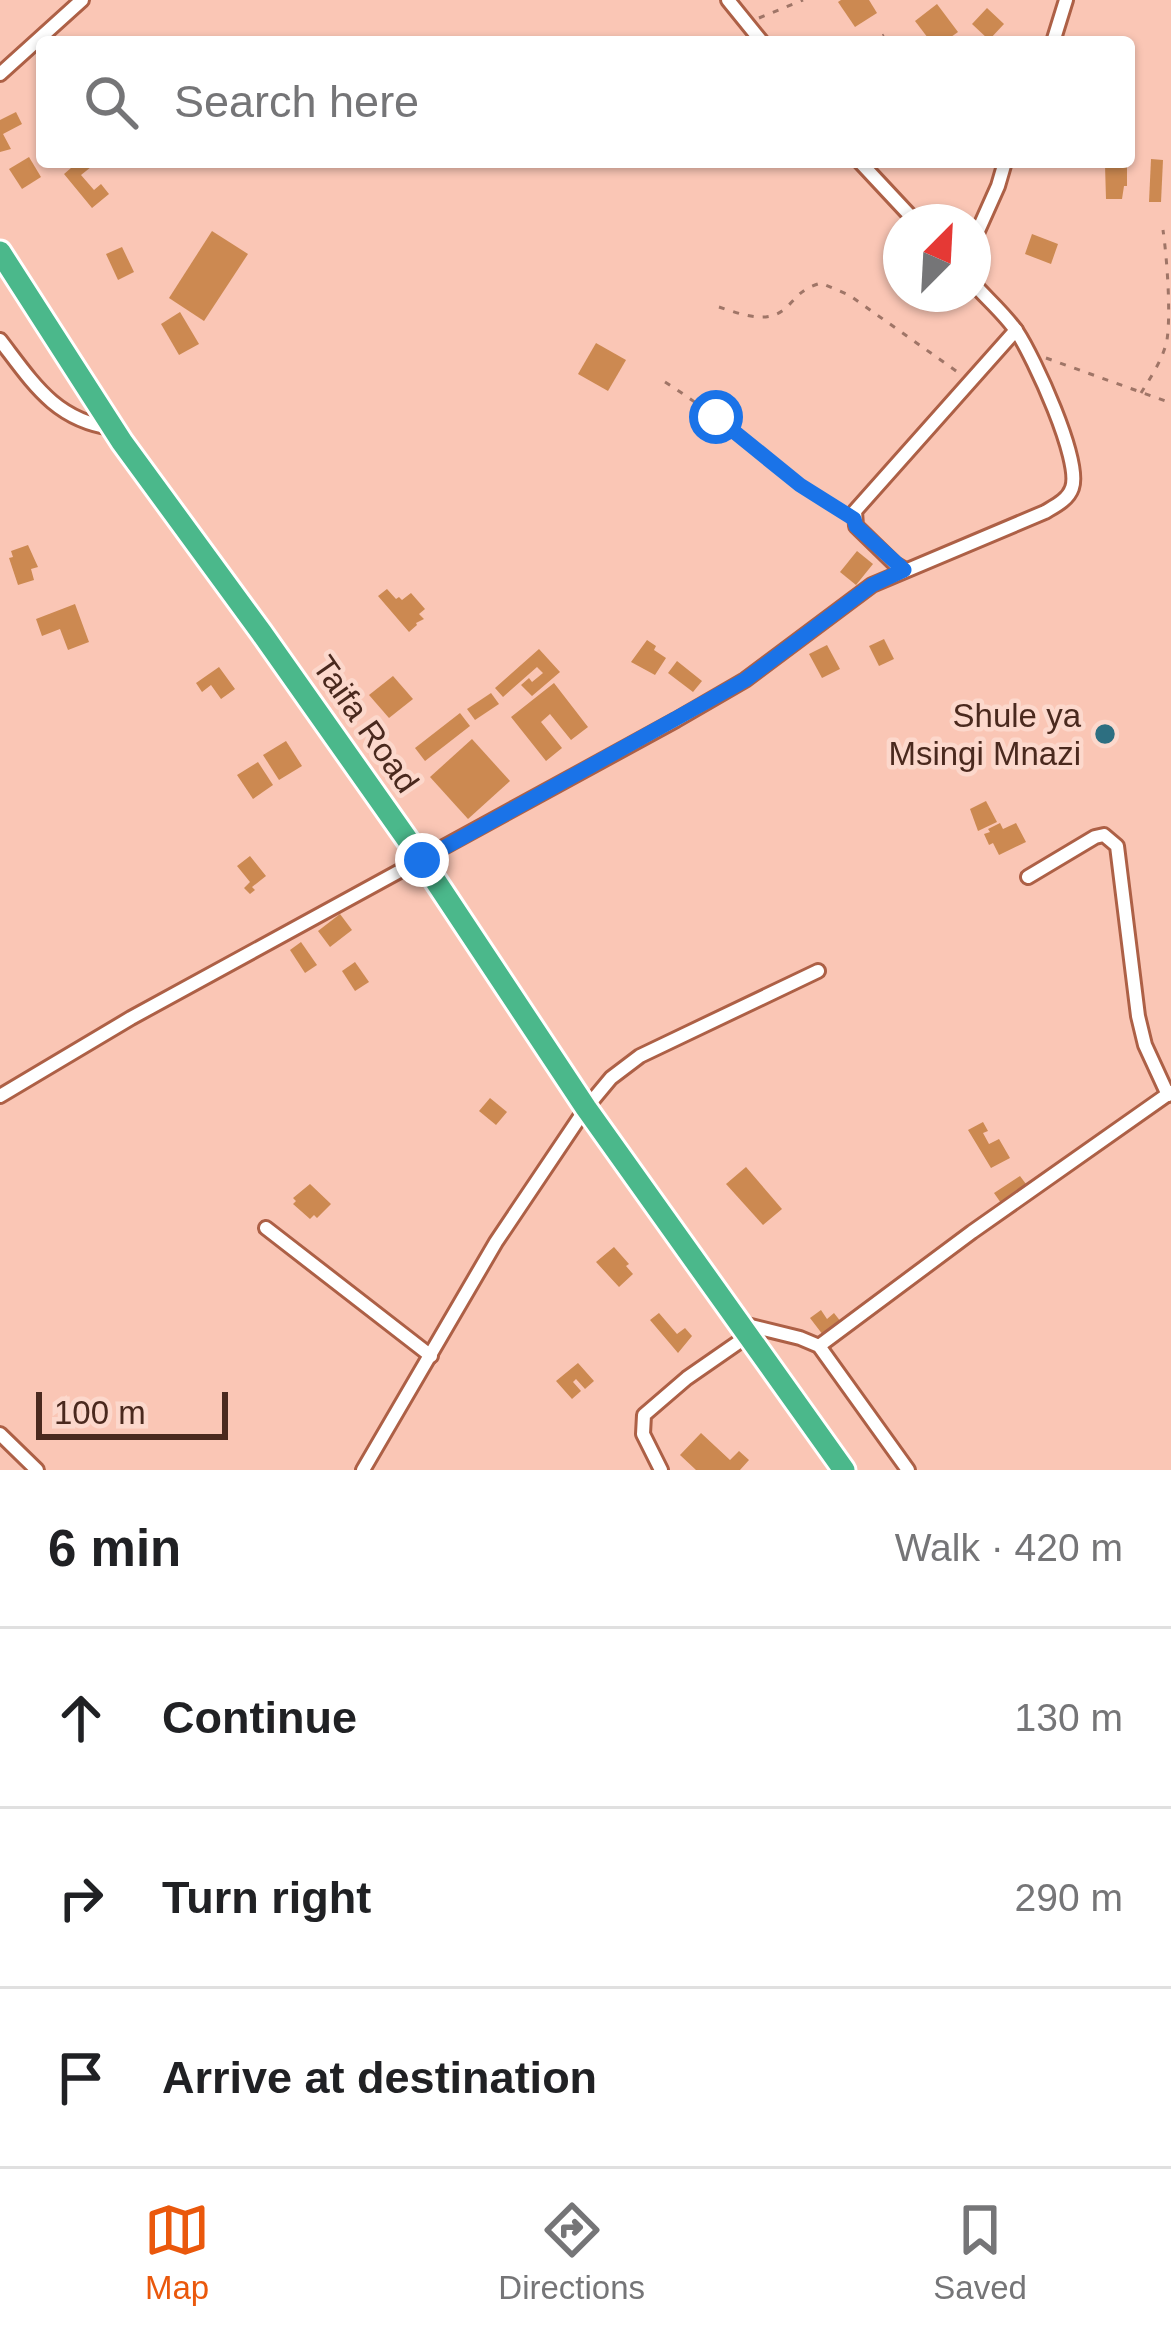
<!DOCTYPE html>
<html lang="en">
<head>
<meta charset="utf-8">
<style>
	body { margin:0; font-family:Helvetica,sans-serif; background:#f6f6f6; color:#202124 }
	.compass { position:absolute; left:883px; top:204px; width:108px; height:108px; border-radius:50%; background:#fff; box-shadow:0 3px 9px #0004; rotate:24deg }
	.scale { position:absolute; left:36px; bottom:30px; width:192px; box-sizing:border-box; padding-left:12px; border:6px solid #4a291e; border-top:0; font-size:33px; line-height:42px; white-space:nowrap; color:#4a291e; -webkit-text-stroke:9px #fcd8cc; paint-order:stroke }
	.stop { position:absolute; width:36px; height:36px; margin:-27px; border:9px solid #1a73e8; border-radius:50%; background:#fff }
	.stop.end { background:#1a73e8; border-color:#fff; box-shadow:0 3px 12px #0008 }
	.list { margin:0; padding:0; list-style:none }
	h2 { display:flex; justify-content:space-between; align-items:center; height:156px; margin:0; padding:0 48px; font-size:51px }
	h2 small { font-size:39px; font-weight:400; color:#757577 }
	.list li { display:grid; grid-template-columns:78px 1fr auto; gap:36px; align-items:center; box-sizing:border-box; height:180px; padding:0 48px; border-top:3px solid #e0e0e0 }
	.list b { display:block; font-size:45px; white-space:nowrap }
	.list em { font-size:39px; font-style:normal; color:#757577 }
	.icon { flex:none; width:66px; height:66px; fill:none; stroke:currentColor; stroke-width:2; stroke-linecap:round; stroke-linejoin:round }
	.map { position:relative; flex:none; width:1171px; height:1470px; overflow:hidden }
	.search { position:absolute; background:#fff; box-shadow:0 3px 9px #0004; left:36px; right:36px; top:36px; height:132px; display:flex; align-items:center; gap:30px; box-sizing:border-box; padding:0 42px; border-radius:12px; color:#757577; font-size:45px }
	.sheet { height:696px; background:#fff }
	nav { display:flex; justify-content:space-around; align-items:center; box-sizing:border-box; height:168px; border-top:3px solid #e0e0e0; background:#fff; font-size:33px; color:#757577 }
	nav a { display:grid; justify-items:center; gap:6px }
	nav .on { color:#ea580c }
	.map>svg:first-child { display:block }
</style>
</head>
<body>
<div class="map">
<svg width="1171" height="1470" viewBox="0 0 1171 1470">
	<rect width="100%" height="100%" fill="#fac6b5"/>
	<g fill="#cc8951">
		<path d="M 841,0 L 869,0 L 877,13 L 855,27 L 838,2 Z"/>
		<path d="M 937,4 L 958,32 L 944,42 L 931,42 L 915,21 Z"/>
		<path d="M 987,8 L 1004,24 L 989,40 L 972,24 Z"/>
		<path d="M 16,112 L 22,124 L 3,134 L 11,149 L 0,152 L 0,120 Z"/>
		<path d="M 29,157 L 41,177 L 22,189 L 9,169 Z"/>
		<path d="M 1151,159 L 1163,160 L 1161,202 L 1149,202 Z"/>
		<path d="M 78,162 L 86,162 L 91,167 L 81,175 L 94,190 L 101,184 L 109,194 L 92,208 L 64,174 Z"/>
		<path d="M 1105,165 L 1127,165 L 1127,186 L 1124,186 L 1122,199 L 1106,199 Z"/>
		<path d="M 212,231 L 248,254 L 204,321 L 169,298 Z"/>
		<path d="M 1032,234 L 1058,244 L 1051,264 L 1025,254 Z"/>
		<path d="M 122,247 L 134,272 L 118,280 L 106,254 Z"/>
		<path d="M 180,312 L 199,344 L 179,355 L 161,324 Z"/>
		<path d="M 596,343 L 626,360 L 608,391 L 578,374 Z"/>
		<path d="M 28,545 L 38,567 L 31,569 L 34,580 L 18,585 L 9,558 L 13,557 L 11,551 Z"/>
		<path d="M 857,551 L 873,564 L 856,585 L 840,572 Z"/>
		<path d="M 387,589 L 396,599 L 399,597 L 402,600 L 411,593 L 425,609 L 419,614 L 424,619 L 416,623 L 417,625 L 409,632 L 378,596 Z"/>
		<path d="M 75,604 L 89,642 L 68,650 L 60,629 L 42,636 L 36,619 Z"/>
		<path d="M 884,639 L 894,659 L 879,666 L 869,646 Z"/>
		<path d="M 647,640 L 656,646 L 654,650 L 666,658 L 655,675 L 631,662 Z"/>
		<path d="M 827,645 L 840,669 L 822,678 L 809,654 Z"/>
		<path d="M 539,649 L 560,672 L 532,696 L 521,685 L 529,678 L 532,682 L 543,673 L 537,667 L 503,697 L 495,688 Z"/>
		<path d="M 677,661 L 702,681 L 693,692 L 668,673 Z"/>
		<path d="M 219,667 L 235,689 L 221,699 L 211,685 L 202,692 L 196,683 Z"/>
		<path d="M 393,676 L 413,699 L 389,718 L 369,695 Z"/>
		<path d="M 554,683 L 588,727 L 571,740 L 550,714 L 541,722 L 562,748 L 546,761 L 511,717 Z"/>
		<path d="M 491,693 L 499,704 L 475,720 L 467,709 Z"/>
		<path d="M 460,713 L 470,726 L 425,761 L 415,748 Z"/>
		<path d="M 472,739 L 510,781 L 468,819 L 430,777 Z"/>
		<path d="M 286,741 L 302,766 L 279,780 L 263,755 Z"/>
		<path d="M 258,762 L 273,785 L 253,799 L 237,775 Z"/>
		<path d="M 986,801 L 997,822 L 978,831 L 970,809 Z"/>
		<path d="M 1000,823 L 1003,829 L 1016,823 L 1026,842 L 999,855 L 993,843 L 989,845 L 984,834 L 990,832 L 988,829 Z"/>
		<path d="M 250,856 L 266,876 L 252,887 L 255,890 L 250,894 L 244,888 L 250,882 L 237,866 Z"/>
		<path d="M 340,914 L 352,930 L 330,947 L 318,931 Z"/>
		<path d="M 301,942 L 317,965 L 305,973 L 290,950 Z"/>
		<path d="M 355,962 L 369,982 L 355,991 L 342,971 Z"/>
		<path d="M 490,1098 L 507,1112 L 496,1125 L 479,1111 Z"/>
		<path d="M 983,1122 L 988,1131 L 983,1133 L 989,1144 L 999,1139 L 1010,1158 L 991,1168 L 968,1130 Z"/>
		<path d="M 746,1167 L 782,1209 L 763,1225 L 726,1184 Z"/>
		<path d="M 1020,1176 L 1029,1188 L 1016,1197 L 1014,1193 L 1001,1203 L 994,1193 Z"/>
		<path d="M 310,1184 L 331,1204 L 317,1218 L 314,1215 L 310,1219 L 293,1204 L 296,1201 L 293,1198 Z"/>
		<path d="M 614,1247 L 629,1264 L 626,1266 L 633,1274 L 619,1287 L 596,1262 Z"/>
		<path d="M 821,1310 L 827,1319 L 834,1313 L 841,1322 L 823,1335 L 810,1318 Z"/>
		<path d="M 659,1313 L 677,1334 L 685,1328 L 692,1336 L 678,1353 L 650,1320 Z"/>
		<path d="M 578,1363 L 594,1381 L 585,1389 L 576,1379 L 573,1382 L 581,1391 L 572,1399 L 556,1381 Z"/>
		<path d="M 701,1433 L 730,1460 L 739,1451 L 749,1460 L 740,1470 L 696,1470 L 680,1455 Z"/>
	</g>
	<g fill="none" stroke-linecap="round" stroke-linejoin="round">
		<defs>
			<g id="minor">
				<path d="M 728,0 L 762,42"/>
				<path d="M 1053,42 L 1066,0"/>
				<path d="M 0,74 L 82,0"/>
				<path d="M 860,162 L 916,222"/>
				<path d="M 973,242 L 998,186 L 1005,162"/>
				<path d="M 0,340 C 33,383 55,420 112,428"/>
				<path d="M 905,570 L 895,564 L 856,526 L 855,511 L 1016,330"/>
				<path d="M 1028,877 L 1095,837 L 1104,835 L 1117,846 L 1138,1016 L 1145,1045 L 1168,1095"/>
				<path d="M 0,1096 L 131,1018 L 676,720 L 745,680 L 872,585 L 1045,512 C 1055,506 1068,500 1072,488 C 1082,461 1033,356 1017,332 C 1005,314 987,299 973,283"/>
				<path d="M 266,1228 L 431,1356"/>
				<path d="M 743,1324 L 800,1338 L 819,1346 L 908,1470"/>
				<path d="M 819,1346 L 972,1232 L 1171,1092"/>
				<path d="M 0,1434 L 37,1470"/>
				<path d="M 363,1470 L 496,1242 L 586,1108 L 611,1078 L 640,1056 L 818,971"/>
				<path d="M 661,1470 L 643,1434 L 644,1415 L 687,1378 L 749,1335"/>
			</g>
			<path id="trunk" d="M 0,252 L 122,442 L 261,632 L 421,859 L 586,1108 L 844,1470"/>
		</defs>
		<use href="#minor" stroke="#ad6046" stroke-width="18"/>
		<use href="#trunk" stroke="#fff" stroke-width="27"/>
		<g stroke="#9f7567" stroke-width="3" stroke-dasharray="6 9" stroke-linecap="butt">
			<path d="M 759,18 L 803,0"/>
			<path d="M 869,42 L 884,35"/>
			<path d="M 719,307 C 741,314 769,326 788,306 C 799,294 804,288 821,283 L 849,295 L 959,373"/>
			<path d="M 1046,358 L 1171,403"/>
			<path d="M 665,382 C 727,421 779,473 842,512"/>
			<path d="M 1141,393 C 1151,377 1163,359 1167,340 C 1171,313 1167,258 1163,230"/>
		</g>
		<use href="#minor" stroke="#fff" stroke-width="12"/>
		<use href="#trunk" stroke="#4bb88b" stroke-width="21"/>
	</g>
	<g fill="none" stroke-linecap="round" stroke-linejoin="round">
		<path stroke="#1a73e8" stroke-width="15" d="M 422,860 L 745,680 L 872,585 L 904,570 L 856,526 L 854,519 L 800,485 L 716,417"/>
	</g>
	<circle fill="#2d6f81" stroke="#fcd8cc" stroke-width="4.5" cx="1105" cy="734" r="12"/>
	<g text-anchor="middle" dominant-baseline="central" stroke-width="9" stroke-linejoin="round" paint-order="stroke">
		<g font-size="33" fill="#4a291e" stroke="#fcd8cc" text-anchor="end">
			<text x="1081" y="715">Shule ya<tspan x="1081" dy="38">Msingi Mnazi</tspan></text>
		</g>
		<g font-size="33" fill="#4a291e" stroke="#fcd8cc">
			<text transform="translate(366 724) rotate(55)">Taifa Road</text>
		</g>
	</g>
</svg>
<svg class="compass" viewBox="-18 -18 36 36"><path d="M0-13l5 13h-10z" fill="#e53935"/><path d="M0 13l5-13h-10z" fill="#757577"/></svg>
<div class="scale">100 m</div>
<div class="stop" style="left:716px;top:417px"></div>
<div class="stop end" style="left:422px;top:860px"></div>
<div class="search"><svg class="icon" aria-label="search" viewBox="0 0 24 24"><circle cx="10" cy="10" r="6"/><path d="M15 15l6 6"/></svg>Search here</div>
</div>
<section class="sheet">
<h2>6 min<small>Walk · 420 m</small></h2>
<ul class="list">
<li><svg class="icon" aria-label="ahead" viewBox="0 0 24 24"><path d="M12 20V5M6 11l6-6 6 6"/></svg><div><b>Continue</b></div><em>130 m</em></li>
<li><svg class="icon" aria-label="right" viewBox="0 0 24 24"><path d="M7 20v-9h11M14 6l5 5-5 5"/></svg><div><b>Turn right</b></div><em>290 m</em></li>
<li><svg class="icon" aria-label="arrive" viewBox="0 0 24 24"><path d="M6 21V4h12l-3 4 3 4H6"/></svg><div><b>Arrive at destination</b></div></li>
</ul>
</section>
<nav>
<a class="on"><svg class="icon" aria-label="map" viewBox="0 0 24 24"><path d="M3 6l6-2 6 2 6-2v14l-6 2-6-2-6 2zM9 4v14M15 6v14"/></svg>Map</a>
<a><svg class="icon" aria-label="directions" viewBox="0 0 24 24"><path d="M12 3l9 9-9 9-9-9zM9 14v-3h6M13 9l2 2-2 2"/></svg>Directions</a>
<a><svg class="icon" aria-label="saved" viewBox="0 0 24 24"><path d="M7 4h10v16l-5-4-5 4z"/></svg>Saved</a>
</nav>
</body>
</html>
